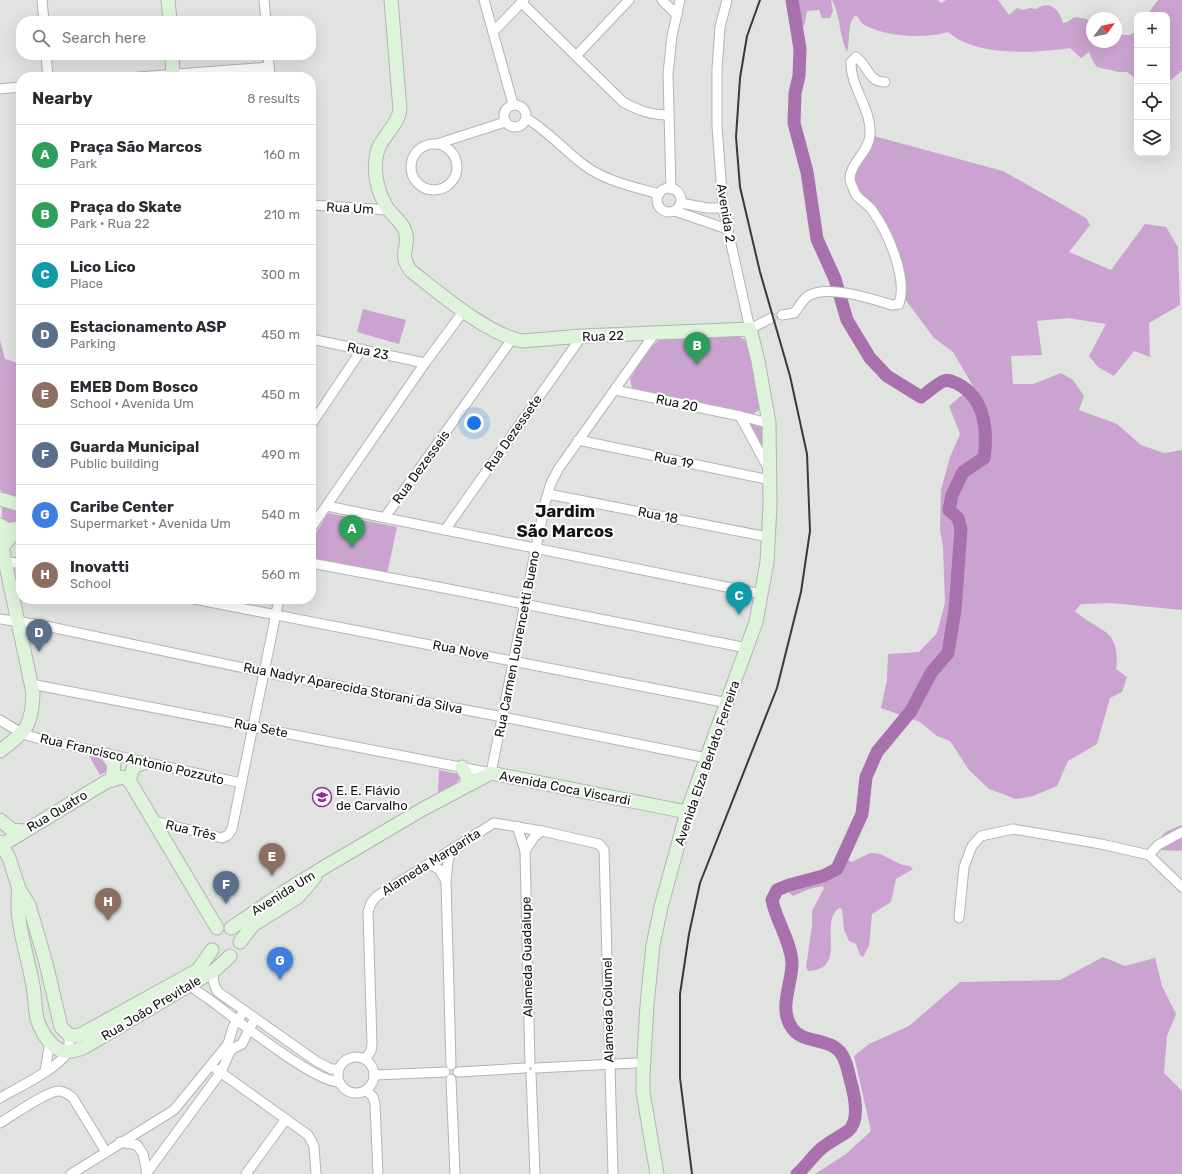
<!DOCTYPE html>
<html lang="en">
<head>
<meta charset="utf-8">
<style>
	body { margin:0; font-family:Rubik,sans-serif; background:#f2f2f3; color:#2b2b33 }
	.controls { position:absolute; right:12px; top:12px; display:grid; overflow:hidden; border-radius:8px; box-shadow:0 4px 16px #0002 }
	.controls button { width:36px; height:36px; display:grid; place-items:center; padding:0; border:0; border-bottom:1px solid #e1e1e2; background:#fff; color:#2b2b33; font:20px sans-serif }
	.compass { position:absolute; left:1086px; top:12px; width:36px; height:36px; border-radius:50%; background:#fff; box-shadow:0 4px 16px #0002; rotate:58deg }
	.you { position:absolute; left:474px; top:423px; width:14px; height:14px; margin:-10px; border:3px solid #fff; border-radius:50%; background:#1a73e8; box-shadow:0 0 0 6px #1a73e833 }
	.badge { display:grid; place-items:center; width:26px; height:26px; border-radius:50%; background:#b45309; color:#fff; font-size:13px; font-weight:700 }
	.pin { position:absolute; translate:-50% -33px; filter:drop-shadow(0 1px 2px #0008) }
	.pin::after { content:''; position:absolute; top:21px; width:14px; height:12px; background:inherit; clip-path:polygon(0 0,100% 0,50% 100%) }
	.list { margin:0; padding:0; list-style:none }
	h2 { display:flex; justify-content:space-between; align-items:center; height:52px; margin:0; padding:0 16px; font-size:17px }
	h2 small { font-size:13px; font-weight:400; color:#7c7c81 }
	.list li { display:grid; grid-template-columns:26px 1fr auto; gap:12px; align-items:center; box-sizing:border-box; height:60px; padding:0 16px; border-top:1px solid #e1e1e2 }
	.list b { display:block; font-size:15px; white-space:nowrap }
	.list p { margin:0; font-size:13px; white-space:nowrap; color:#7c7c81 }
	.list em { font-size:13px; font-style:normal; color:#7c7c81 }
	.icon { flex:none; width:22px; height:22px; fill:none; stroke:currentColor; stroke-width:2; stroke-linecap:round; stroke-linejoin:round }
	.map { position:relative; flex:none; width:1182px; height:1174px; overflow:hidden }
	.search { position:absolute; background:#fff; box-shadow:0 4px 16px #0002; left:16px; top:16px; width:300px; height:44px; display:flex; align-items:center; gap:10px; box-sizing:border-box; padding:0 14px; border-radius:16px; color:#7c7c81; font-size:15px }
	.panel { position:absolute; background:#fff; box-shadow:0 4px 16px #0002; left:16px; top:72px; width:300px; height:532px; border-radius:16px }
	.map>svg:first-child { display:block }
</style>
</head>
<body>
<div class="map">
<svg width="1182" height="1174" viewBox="0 0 1182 1174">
	<rect width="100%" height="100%" fill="#e0e3df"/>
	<g fill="#cba3d0">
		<path d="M 791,0 L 831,0 L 833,11 L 830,18 L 822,18 L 819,10 L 807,11 L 804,26 L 796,15 Z"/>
		<path d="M 832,0 L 938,0 L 941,3 L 946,0 L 998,0 L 1009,15 L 1017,8 L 1022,10 L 1030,8 L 1036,9 C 1049,0 1059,8 1063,23 L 1067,22 L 1075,17 L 1087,19 L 1092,24 L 1092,42 L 1116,42 L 1116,35 L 1130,35 L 1137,31 L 1137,79 L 1127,72 L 1119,72 L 1097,67 L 1094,63 L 1089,52 L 1081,58 L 1070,48 C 1035,53 977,57 948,32 C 924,39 887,37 864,25 C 861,23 859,18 856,15 C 846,23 851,41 847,52 C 839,36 841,17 832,0 Z"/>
		<path d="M 1158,0 L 1182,0 L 1182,71 L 1167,83 L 1167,15 L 1147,15 Z"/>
		<path d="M 870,135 L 1003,171 L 1086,218 L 1090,225 L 1069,252 L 1111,270 L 1145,224 L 1166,227 L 1178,247 L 1180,305 L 1149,323 L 1150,357 L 1134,351 L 1114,376 L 1098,367 L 1089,356 L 1106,324 L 1068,318 L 1037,321 L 1042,355 L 1011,356 L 1013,384 L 1033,384 L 1061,373 L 1073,380 L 1084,396 L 1079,410 L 1117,424 L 1141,445 L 1164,453 L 1182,450 L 1182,610 L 1111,603 L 1081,604 L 1075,611 C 1084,620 1104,629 1110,636 C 1117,645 1118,659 1116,669 L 1127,677 L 1122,692 L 1110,698 L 1097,744 L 1068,761 L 1057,786 L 1033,796 L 1016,799 L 989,789 L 969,770 L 950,741 L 937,736 L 920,722 L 881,708 L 887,680 L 888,654 L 919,652 L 937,633 L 945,603 L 943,547 L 940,530 L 941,490 L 950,457 L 960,434 L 949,406 L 973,386 L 953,352 L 934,338 L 902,295 L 891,246 L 850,179 Z"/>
		<path d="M 363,309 L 406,320 L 399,344 L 357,332 Z"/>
		<path d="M 735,334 L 748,342 L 761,408 L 753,414 L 632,388 L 630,379 C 639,365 648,345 664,337 Z"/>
		<path d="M 0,340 L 5,359 L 21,364 L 21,498 L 4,494 L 0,490 Z"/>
		<path d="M 745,421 L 764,425 L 766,459 Z"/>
		<path d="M 7,506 L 21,510 L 21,516 L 12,525 L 2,521 L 2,508 Z"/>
		<path d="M 328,513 L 397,527 L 387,574 L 311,558 L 311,539 L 316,533 Z"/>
		<path d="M 89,756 L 99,757 L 108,762 L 108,771 L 100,775 Z"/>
		<path d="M 439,770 L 459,774 L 460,778 L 456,783 L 438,793 Z"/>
		<path d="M 1182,825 L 1182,850 L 1180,851 L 1159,850 C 1158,832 1168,831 1182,825 Z"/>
		<path d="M 870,853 C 887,852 893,865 910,866 L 913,869 L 896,879 L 891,902 L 872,914 L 869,946 L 863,957 L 860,955 L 856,944 L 849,941 L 844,930 L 842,909 L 839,908 C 818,923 849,970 808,971 L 806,967 L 812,925 L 812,911 L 824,888 L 822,886 L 809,889 L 793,896 L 787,891 L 793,885 L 819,874 L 841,857 L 852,862 Z"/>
		<path d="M 1103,957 L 1125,966 L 1155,958 L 1162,986 L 1176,1014 L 1167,1036 L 1164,1073 L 1182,1091 L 1182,1174 L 815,1174 L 846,1154 L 871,1131 L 854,1056 L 869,1044 L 909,1026 L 960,982 L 1060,980 Z"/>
	</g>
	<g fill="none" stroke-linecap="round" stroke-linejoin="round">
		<path stroke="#a871ae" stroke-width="13" d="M 792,0 L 800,49 L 799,76 L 795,93 L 794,123 L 807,172 L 817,239 L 835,279 L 847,320 L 870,358 L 887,376 L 921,397 C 927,393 939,382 944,381 C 949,379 953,382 958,384 C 985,398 988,431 984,458 L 963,472 L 952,495 L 949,510 L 958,518 L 961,529 L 955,610 L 948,653 L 931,673 L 911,711 L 877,752 L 866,777 L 862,814 L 837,869 L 823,876 L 789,885 L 777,890 L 772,900 C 776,921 791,941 792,963 C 792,985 778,1008 792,1028 C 802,1043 824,1038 837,1049 C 845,1055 848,1070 850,1079 C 854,1093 861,1120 848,1131 C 840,1137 830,1141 822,1148 C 813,1155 807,1166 797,1174"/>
		<defs>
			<g id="street">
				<path d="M 42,0 L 44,21"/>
				<path d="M 264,0 L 266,21"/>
				<path d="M 484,0 L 513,104"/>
				<path d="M 662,0 L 677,15"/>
				<path d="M 727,0 L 720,27 L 717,69 L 717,126 L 723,208 L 750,329 L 771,318"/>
				<path d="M 521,2 L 623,102 C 638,110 650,115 668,115"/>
				<path d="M 493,32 L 524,0"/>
				<path d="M 46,55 L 48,77"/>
				<path d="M 268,55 L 270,77"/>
				<path d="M 576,56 L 629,0"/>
				<path d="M 138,77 L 269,67"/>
				<path d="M 0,89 L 21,87"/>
				<circle cx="515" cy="116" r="11"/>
				<path d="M 526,118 C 548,131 564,150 584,165 C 605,181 634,187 659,194"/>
				<path d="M 437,144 L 505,122"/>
				<circle cx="434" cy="167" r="23"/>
				<circle cx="669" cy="200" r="12"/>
				<path d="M 671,189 L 668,74 L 672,36 L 680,0"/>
				<path d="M 681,203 L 707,208 L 723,208"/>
				<path d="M 311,205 L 389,210"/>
				<path d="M 675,211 L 727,229"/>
				<path d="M 782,315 L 794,313 C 799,308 802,300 808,296 C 827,284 872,299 892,305 L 899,304 C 908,278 888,232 872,210 C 868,204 859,200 855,193 C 854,189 850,183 850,179 C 850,163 869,152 870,135 C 872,109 850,87 851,62 L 856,57 C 868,65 868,82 885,82"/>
				<path d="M 311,339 L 425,363"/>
				<path d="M 615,390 L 740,416"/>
				<path d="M 311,425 L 362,349"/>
				<path d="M 578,440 L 770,480"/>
				<path d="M 768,468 L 740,416 L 769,423"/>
				<path d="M 548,494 L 768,537"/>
				<path d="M 327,506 L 761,594"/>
				<path d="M 385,517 L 512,339"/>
				<path d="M 311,528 L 425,363 L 463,312"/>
				<path d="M 445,530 L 582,336"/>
				<path d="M 5,561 L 21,564"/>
				<path d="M 311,563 L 423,584 L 747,648"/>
				<path d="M 194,599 L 728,703"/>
				<path d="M 0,619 L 41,625 L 263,672 L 503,717 L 707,758"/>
				<path d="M 31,684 L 491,773 L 545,503 L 551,483 L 559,468 L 655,333"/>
				<path d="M 0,720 L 23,734 L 40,739 L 241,783"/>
				<path d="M 154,821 L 222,838 L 228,835 L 232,829 L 279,599"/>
				<path d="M 517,826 L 525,851 L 530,1063"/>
				<path d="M 525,851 L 534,837 L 542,831"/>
				<path d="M 1149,855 L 1158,845 L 1182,832"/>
				<path d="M 429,864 L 439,869 L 446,881"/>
				<path d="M 959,918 L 964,867 L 972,846 L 981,836 L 1013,829 L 1101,844 L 1149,855 L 1182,887"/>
				<path d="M 215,970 C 212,979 213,984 218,992 L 316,1061 L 331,1069 L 338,1069"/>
				<path d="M 187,982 C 192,989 202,994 209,999 C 233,1017 313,1081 338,1082"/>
				<circle cx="356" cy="1075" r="18"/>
				<path d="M 365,1059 L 371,1051 L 372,1044 L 368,912 L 371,903 L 377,896 L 494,823 L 542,831 L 599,844 L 604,850 L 613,1174"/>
				<path d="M 451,1065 L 446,881 L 448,861 L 452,849"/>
				<path d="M 536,1068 L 635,1063"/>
				<path d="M 216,1069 L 308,1135 L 314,1146 L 316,1174"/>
				<path d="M 45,1071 L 50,1041"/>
				<path d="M 458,1072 L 525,1068"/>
				<path d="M 531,1074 L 535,1174"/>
				<path d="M 374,1075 L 445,1072"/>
				<path d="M 451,1079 L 455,1174"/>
				<path d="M 366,1090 L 373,1097 L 375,1104 L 378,1174"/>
				<path d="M 0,1098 C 17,1088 57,1069 67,1053 C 70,1048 69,1040 69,1035"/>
				<path d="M 0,1123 C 12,1116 47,1091 59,1091 C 65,1091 69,1095 73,1098 L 106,1152"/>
				<path d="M 120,1142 L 137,1145 L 143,1154 L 147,1173"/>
				<path d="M 71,1174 L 174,1110 L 228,1044 L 233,1027 L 244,1011"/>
				<path d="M 146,1174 L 221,1072 L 229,1054 L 232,1049 L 242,1044 L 255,1018"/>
				<path d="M 246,1174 L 286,1119"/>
			</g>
			<g id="secondary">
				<path d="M 168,0 L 170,21"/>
				<path d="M 391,0 L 400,110 C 398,124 385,134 379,147 C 371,167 377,192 388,209 C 393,216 402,222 405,231 C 411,247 397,253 411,271 C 439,293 487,334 522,341 L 582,336 L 750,329 L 758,361 L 769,423 L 770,505 L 767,562 L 756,622 L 687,812 L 661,907 L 653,945 L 647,1005 L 643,1075 L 643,1092 L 657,1174"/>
				<path d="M 172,55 L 173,77"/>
				<path d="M 0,499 L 21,505"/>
				<path d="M 0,525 L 8,530 L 19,528"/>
				<path d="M 0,537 L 33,693 C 32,727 26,731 0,751"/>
				<path d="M 2,547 L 21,526"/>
				<path d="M 107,755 L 114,764 L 112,779"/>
				<path d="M 462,767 L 468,779 L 466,785"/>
				<path d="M 129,780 L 134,766 L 144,763"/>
				<path d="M 0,820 L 12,830 L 23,831"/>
				<path d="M 0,842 L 9,858 L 19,889 L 29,905 L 46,963 L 61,1027 L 69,1035 L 76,1036 L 82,1034 L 198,970 L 212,950"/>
				<path d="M 2,845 L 106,782 L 122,777 L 129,780 L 217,928"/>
				<path d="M 19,889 C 14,920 28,955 33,986 C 35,997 35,1009 37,1019 C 40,1029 47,1041 55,1047 C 64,1054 76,1051 85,1047 L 215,970 L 230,956"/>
				<path d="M 231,928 L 284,892 L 323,868 L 423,809 L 491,773 L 687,812"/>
				<path d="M 240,942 L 253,925 L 298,897 L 315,877"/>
			</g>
		</defs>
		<use href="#street" stroke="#b2b5b2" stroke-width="11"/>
		<use href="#secondary" stroke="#b2b5b2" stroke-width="15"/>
		<use href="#street" stroke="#fff" stroke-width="9"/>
		<use href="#secondary" stroke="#ddf4da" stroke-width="13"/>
		<path stroke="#383a38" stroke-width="2" d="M 692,1174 L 680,1078 L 680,994 L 689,934 L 700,883 L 777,688 L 801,592 L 810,531 L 807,454 L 790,376 L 760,272 L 740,187 L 736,137 L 740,78 L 747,36 L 760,0"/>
	</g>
	<defs>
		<symbol id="school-ring" viewBox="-11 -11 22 22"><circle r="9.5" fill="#fff" stroke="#8d2f99" stroke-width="1.5"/><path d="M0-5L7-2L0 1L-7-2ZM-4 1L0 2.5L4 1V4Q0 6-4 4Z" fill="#8d2f99"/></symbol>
	</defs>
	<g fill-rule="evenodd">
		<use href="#school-ring" x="311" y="786" width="22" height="22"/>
	</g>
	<g text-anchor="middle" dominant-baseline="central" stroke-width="4" stroke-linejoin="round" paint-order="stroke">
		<g font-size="13" fill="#111211" stroke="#fff">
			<text transform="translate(350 208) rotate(3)">Rua Um</text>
			<text transform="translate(726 213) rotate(81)">Avenida 2</text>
			<text transform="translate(603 336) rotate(-2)">Rua 22</text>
			<text transform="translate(368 351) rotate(12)">Rua 23</text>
			<text transform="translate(677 403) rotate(12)">Rua 20</text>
			<text transform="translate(513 433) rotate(-55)">Rua Dezessete</text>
			<text transform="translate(674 460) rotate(12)">Rua 19</text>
			<text transform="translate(421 467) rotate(-54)">Rua Dezesseis</text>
			<text transform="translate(658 515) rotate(11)">Rua 18</text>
			<text transform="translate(517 644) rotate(-79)">Rua Carmen Lourencetti Bueno</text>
			<text transform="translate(461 650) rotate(11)">Rua Nove</text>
			<text transform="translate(353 688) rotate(11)">Rua Nadyr Aparecida Storani da Silva</text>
			<text transform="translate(261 728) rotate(11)">Rua Sete</text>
			<text transform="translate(132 759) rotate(13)">Rua Francisco Antonio Pozzuto</text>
			<text transform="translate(707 763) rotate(-71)">Avenida Elza Berlato Ferreira</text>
			<text transform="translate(565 788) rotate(11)">Avenida Coca Viscardi</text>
			<text transform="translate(57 811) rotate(-31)">Rua Quatro</text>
			<text transform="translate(191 830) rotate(13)">Rua Três</text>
			<text transform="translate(431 862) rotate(-32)">Alameda Margarita</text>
			<text transform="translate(283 893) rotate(-32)">Avenida Um</text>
			<text transform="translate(527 957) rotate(-91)">Alameda Guadalupe</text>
			<text transform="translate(151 1008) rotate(-31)">Rua João Previtale</text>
			<text transform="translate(608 1010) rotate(-91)">Alameda Columel</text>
		</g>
		<g font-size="13" fill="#111211" stroke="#fff" text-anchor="start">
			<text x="336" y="790">E. E. Flávio<tspan x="336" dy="15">de Carvalho</tspan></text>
		</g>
		<g font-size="17" font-weight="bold" fill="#111211" stroke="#fff">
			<text x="565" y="511">Jardim<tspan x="565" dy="20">São Marcos</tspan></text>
		</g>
	</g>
</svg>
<div class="controls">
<button>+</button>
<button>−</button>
<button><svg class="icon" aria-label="locate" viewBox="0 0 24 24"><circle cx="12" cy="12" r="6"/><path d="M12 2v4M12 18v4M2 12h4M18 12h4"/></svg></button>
<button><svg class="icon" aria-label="layers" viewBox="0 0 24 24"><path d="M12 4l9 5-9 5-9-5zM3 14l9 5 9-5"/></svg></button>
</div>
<svg class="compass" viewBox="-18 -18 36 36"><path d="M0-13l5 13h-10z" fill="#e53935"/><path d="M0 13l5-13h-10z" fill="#7c7c81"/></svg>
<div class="you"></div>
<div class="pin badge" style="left:352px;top:548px;background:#2e9e5b">A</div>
<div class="pin badge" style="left:697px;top:365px;background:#2e9e5b">B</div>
<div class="pin badge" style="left:739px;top:615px;background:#0f9aa8">C</div>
<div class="pin badge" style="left:39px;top:652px;background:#5c6f8a">D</div>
<div class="pin badge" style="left:272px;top:876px;background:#8d6e63">E</div>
<div class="pin badge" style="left:226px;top:904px;background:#5c6f8a">F</div>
<div class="pin badge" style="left:280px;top:980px;background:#3f7fe0">G</div>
<div class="pin badge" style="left:108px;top:921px;background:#8d6e63">H</div>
<div class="search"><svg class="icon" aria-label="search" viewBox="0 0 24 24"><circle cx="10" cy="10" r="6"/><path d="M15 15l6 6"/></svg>Search here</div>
<section class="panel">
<h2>Nearby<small>8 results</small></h2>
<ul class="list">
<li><span class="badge" style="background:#2e9e5b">A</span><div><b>Praça São Marcos</b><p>Park</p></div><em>160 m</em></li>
<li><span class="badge" style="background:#2e9e5b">B</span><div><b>Praça do Skate</b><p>Park · Rua 22</p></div><em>210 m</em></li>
<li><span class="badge" style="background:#0f9aa8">C</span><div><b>Lico Lico</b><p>Place</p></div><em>300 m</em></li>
<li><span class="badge" style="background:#5c6f8a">D</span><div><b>Estacionamento ASP</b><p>Parking</p></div><em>450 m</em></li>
<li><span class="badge" style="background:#8d6e63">E</span><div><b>EMEB Dom Bosco</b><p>School · Avenida Um</p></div><em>450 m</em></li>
<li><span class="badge" style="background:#5c6f8a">F</span><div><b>Guarda Municipal</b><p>Public building</p></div><em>490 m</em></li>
<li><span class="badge" style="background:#3f7fe0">G</span><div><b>Caribe Center</b><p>Supermarket · Avenida Um</p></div><em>540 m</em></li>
<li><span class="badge" style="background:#8d6e63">H</span><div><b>Inovatti</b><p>School</p></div><em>560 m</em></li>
</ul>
</section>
</div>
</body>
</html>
